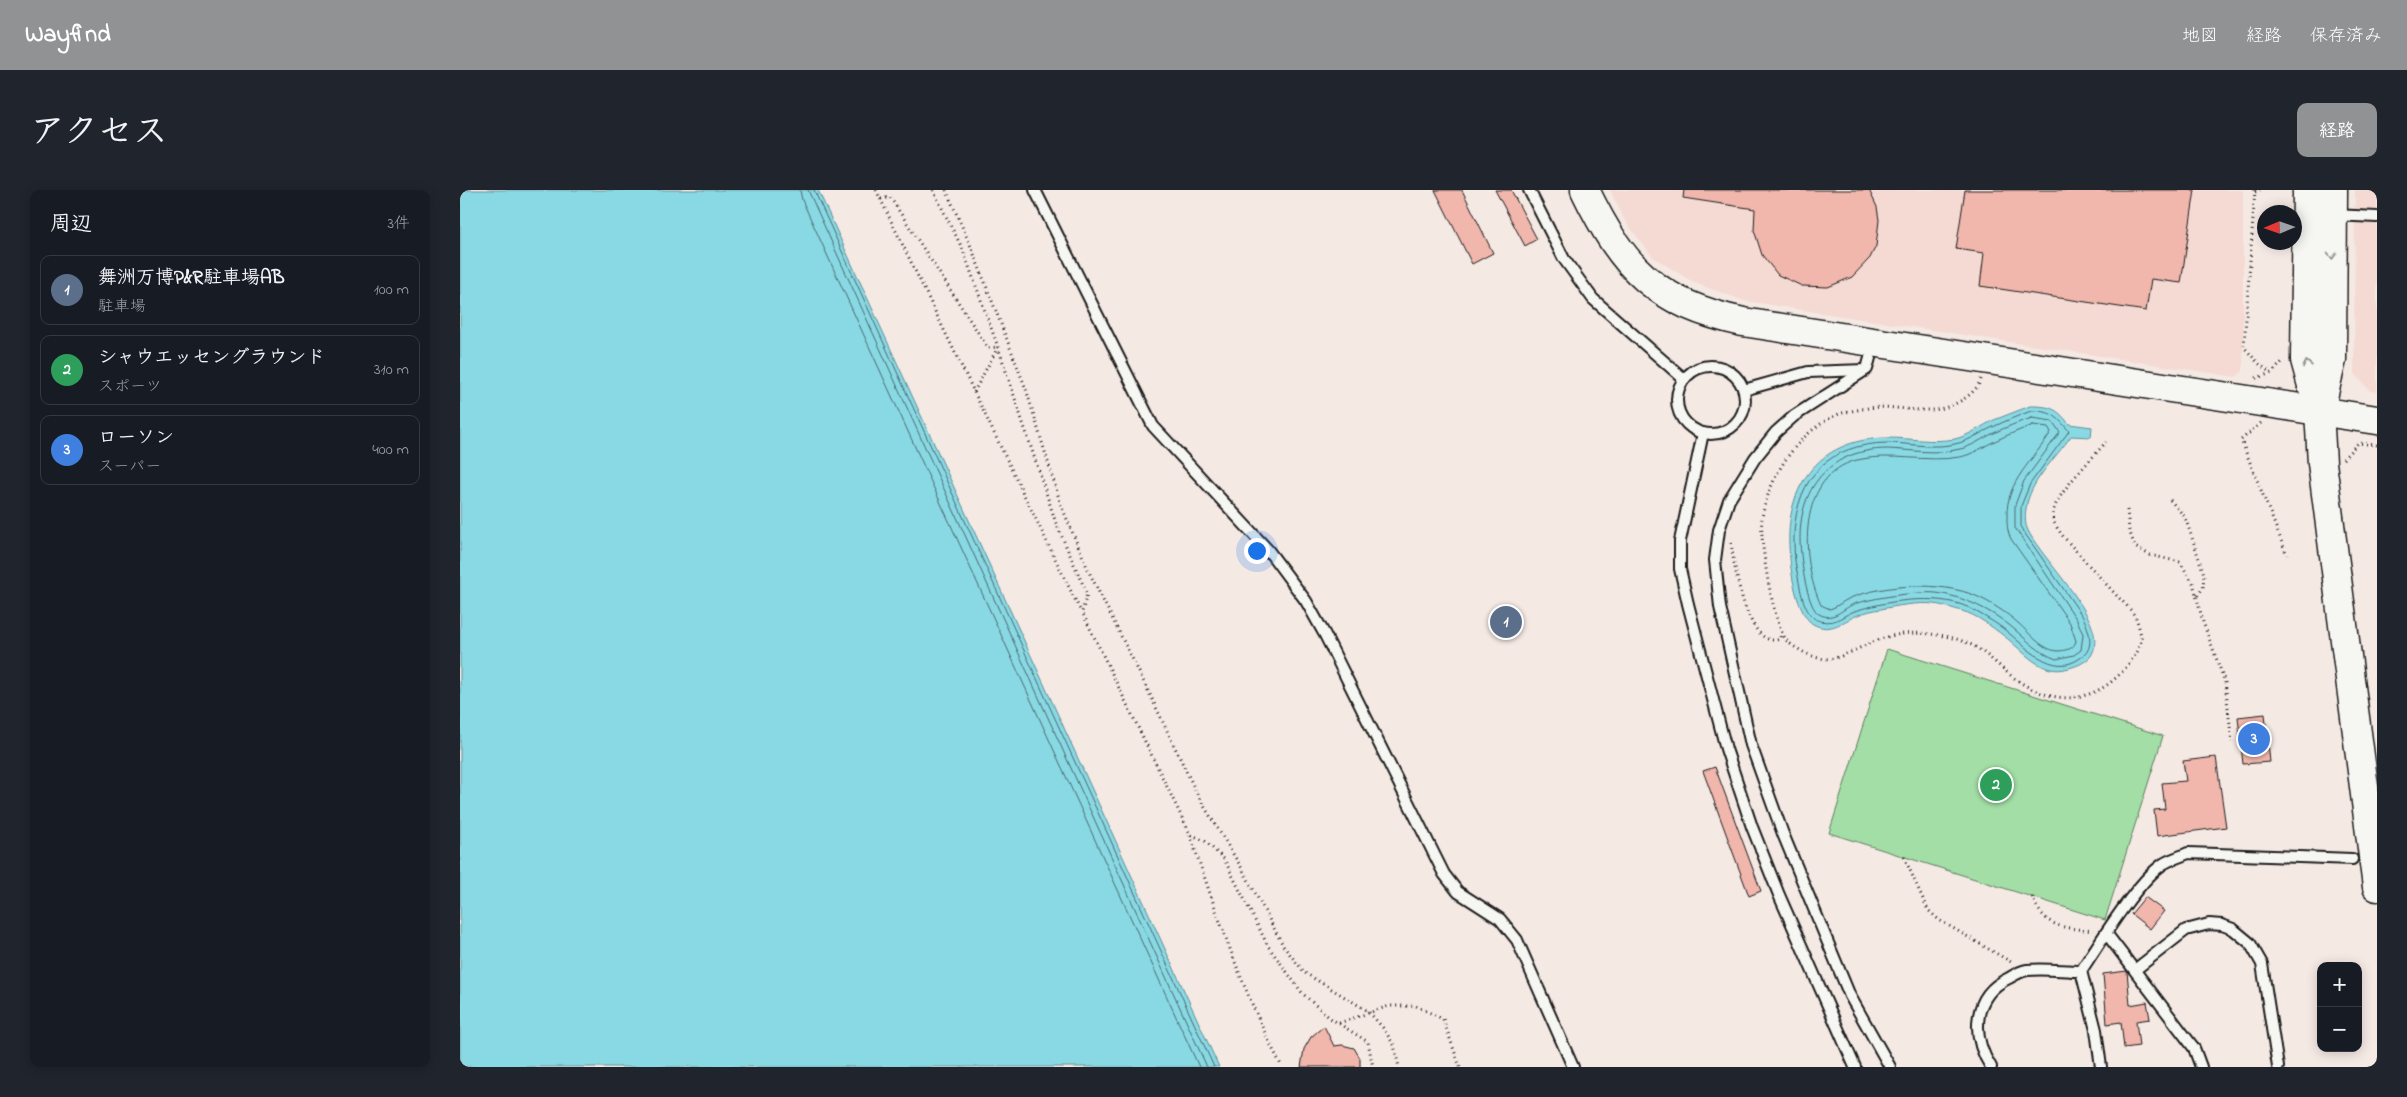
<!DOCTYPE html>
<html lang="ja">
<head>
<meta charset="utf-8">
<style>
	body { margin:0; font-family:"Indie Flower","Klee One",sans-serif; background:#20242c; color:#f1f3f6 }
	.controls { position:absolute; right:15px; bottom:15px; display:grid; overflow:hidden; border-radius:10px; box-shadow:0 2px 12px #0003 }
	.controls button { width:45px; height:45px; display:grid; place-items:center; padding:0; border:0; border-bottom:1px solid #363941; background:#171b24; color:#f1f3f6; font:25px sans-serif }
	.compass { position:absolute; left:1797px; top:15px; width:45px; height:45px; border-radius:50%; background:#171b24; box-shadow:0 2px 12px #0003; rotate:268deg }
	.you { position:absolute; left:796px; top:360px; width:18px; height:18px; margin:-12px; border:4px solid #fff; border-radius:50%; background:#1a73e8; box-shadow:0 0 0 8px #1a73e833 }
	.badge { display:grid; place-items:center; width:32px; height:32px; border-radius:50%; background:#919294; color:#fff; font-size:16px; font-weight:700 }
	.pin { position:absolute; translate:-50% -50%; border:2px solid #fff; box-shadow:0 1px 5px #0006 }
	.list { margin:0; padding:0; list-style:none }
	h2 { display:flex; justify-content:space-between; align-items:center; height:65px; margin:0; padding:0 20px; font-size:21px }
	h2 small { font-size:16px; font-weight:400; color:#9ea1a6 }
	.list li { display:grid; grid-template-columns:32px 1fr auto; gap:15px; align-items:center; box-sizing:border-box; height:70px; margin:0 10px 10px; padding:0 10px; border:1px solid #363941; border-radius:10px }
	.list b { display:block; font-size:19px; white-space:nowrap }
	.list p { margin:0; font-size:16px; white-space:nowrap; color:#9ea1a6 }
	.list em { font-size:16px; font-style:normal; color:#9ea1a6 }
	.map { position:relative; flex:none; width:1917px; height:877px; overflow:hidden; border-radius:10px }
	header { display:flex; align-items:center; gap:30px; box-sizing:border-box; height:70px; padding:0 25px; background:#919294; color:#fff }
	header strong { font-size:24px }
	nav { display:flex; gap:28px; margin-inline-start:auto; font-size:18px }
	.intro { display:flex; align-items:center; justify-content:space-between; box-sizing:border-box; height:120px; padding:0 30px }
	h1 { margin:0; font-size:35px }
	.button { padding:12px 22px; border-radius:10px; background:#919294; color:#fff; font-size:18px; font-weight:700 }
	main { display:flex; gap:30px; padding:0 30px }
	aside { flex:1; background:#171b24; border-radius:10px; box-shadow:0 2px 12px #0003 }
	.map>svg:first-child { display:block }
</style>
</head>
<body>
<header>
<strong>Wayfind</strong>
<nav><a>地図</a><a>経路</a><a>保存済み</a></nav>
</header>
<div class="intro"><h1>アクセス</h1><a class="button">経路</a></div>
<main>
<aside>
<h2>周辺<small>3件</small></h2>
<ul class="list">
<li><span class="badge" style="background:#5c6f8a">1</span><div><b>舞洲万博P&amp;R駐車場AB</b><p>駐車場</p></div><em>100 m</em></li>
<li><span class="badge" style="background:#2e9e5b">2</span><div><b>シャウエッセングラウンド</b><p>スポーツ</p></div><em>310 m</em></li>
<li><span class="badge" style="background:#3f7fe0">3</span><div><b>ローソン</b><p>スーパー</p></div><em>400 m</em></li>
</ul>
</aside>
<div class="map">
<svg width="1917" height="877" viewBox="0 0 1917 877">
	<rect width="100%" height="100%" fill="#f5e9e4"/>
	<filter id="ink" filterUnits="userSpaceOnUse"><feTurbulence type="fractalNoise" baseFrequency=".02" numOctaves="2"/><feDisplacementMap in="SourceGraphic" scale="10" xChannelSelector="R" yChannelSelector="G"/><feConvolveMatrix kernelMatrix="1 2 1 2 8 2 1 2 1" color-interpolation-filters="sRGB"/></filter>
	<g filter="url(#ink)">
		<g fill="#f4dad3">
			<path d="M 1150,0 L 1783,0 L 1783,181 L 1776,187 L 1285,111 L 1234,93 L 1193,67 L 1165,31 Z"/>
			<path d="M 1895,0 L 1917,0 L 1917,202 L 1910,201 L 1894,183 Z"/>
		</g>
		<path fill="#a2dea5" stroke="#5f7d60" d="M 1427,459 L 1703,546 L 1645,730 L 1369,643 Z"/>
		<g fill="#89d9e4" stroke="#5d8d94">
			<path d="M 0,0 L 358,0 L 759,877 L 0,877 Z"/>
			<path d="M 1570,216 C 1590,216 1597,218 1609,234 L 1632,237 L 1631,247 L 1611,246 C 1596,268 1569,292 1566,319 C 1565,324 1565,334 1567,338 C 1578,367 1655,435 1630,467 C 1624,473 1617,476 1609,478 C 1581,487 1563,460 1544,446 C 1532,437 1517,425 1502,421 C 1494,419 1483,415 1474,414 C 1458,412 1437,416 1421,419 C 1414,420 1405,422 1398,425 C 1383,431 1371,444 1353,434 C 1338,425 1331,385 1330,368 C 1322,300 1356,248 1428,248 C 1450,248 1472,253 1495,249 C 1508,246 1522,236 1534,230 C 1546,225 1558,221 1570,216 Z"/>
		</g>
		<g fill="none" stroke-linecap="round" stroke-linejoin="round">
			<g stroke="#48686c" stroke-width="1">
				<path d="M 340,0 L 342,10 L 739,877"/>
				<path d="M 348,0 L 747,877"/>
				<path d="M 354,0 L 754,877"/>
				<path d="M 1571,221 C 1593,221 1596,226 1609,241 L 1570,294 L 1561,316 L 1561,338 L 1623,427 C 1628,438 1635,455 1624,465 C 1597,489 1571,462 1550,444 C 1540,435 1527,428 1515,421 C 1485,402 1430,410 1398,420 C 1383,424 1377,435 1360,431 C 1343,427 1340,396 1337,382 C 1334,369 1334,357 1334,344 C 1337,287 1369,254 1427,253 C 1451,253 1475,260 1499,253 C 1510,250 1522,242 1533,237 C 1545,231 1558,226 1571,221 Z"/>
				<path d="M 1572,228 L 1592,231 L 1600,242 L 1564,291 L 1555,315 L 1555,338 L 1617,430 L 1623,444 L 1621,460 L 1614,465 L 1596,469 C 1578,462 1568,451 1554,439 C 1533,421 1503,406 1476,403 C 1456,401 1413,408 1394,414 C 1382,419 1373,432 1359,424 C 1348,418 1342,377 1341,364 C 1334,304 1365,259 1428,259 C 1452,260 1476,265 1500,259 C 1511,257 1523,248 1534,243 C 1546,237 1559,232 1572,228 Z"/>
				<path d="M 1573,235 L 1588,237 L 1591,242 C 1574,270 1546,291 1547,326 C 1547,334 1547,341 1551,349 L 1610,433 L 1616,451 C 1614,457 1611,459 1605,460 C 1586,466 1570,443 1558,433 C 1547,423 1530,412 1516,406 C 1482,391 1425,394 1390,408 C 1383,411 1377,417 1370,419 L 1361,415 C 1340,370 1337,285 1397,270 C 1431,262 1466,273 1500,267 C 1512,265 1524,256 1535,251 C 1547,245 1560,240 1573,235 Z"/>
			</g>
		</g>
		<g fill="#f1b6ac" stroke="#1c1c1c">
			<path d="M 975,0 L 1002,0 L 1033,63 L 1012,74 Z"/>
			<path d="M 1035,0 L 1051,0 L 1077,49 L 1065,56 Z"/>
			<path d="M 1224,0 L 1409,0 L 1417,17 L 1419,30 L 1416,56 L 1410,68 L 1392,87 L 1368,97 L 1342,96 L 1318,85 L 1302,65 L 1294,40 L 1295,19 L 1223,8 Z"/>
			<path d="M 1505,0 L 1735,0 L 1721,93 L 1691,89 L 1686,121 L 1520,96 L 1524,63 L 1496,59 Z"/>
			<path d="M 1805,524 L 1810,572 L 1783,574 L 1778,527 Z"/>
			<path d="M 1756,567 L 1766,637 L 1697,646 L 1694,620 L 1705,619 L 1702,593 L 1726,591 L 1723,571 Z"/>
			<path d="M 1255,577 L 1301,701 L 1289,706 L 1243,581 Z"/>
			<path d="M 1685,707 L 1704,721 L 1690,739 L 1671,724 Z"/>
			<path d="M 1667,781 L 1670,815 L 1687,812 L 1690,829 L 1676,831 L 1679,856 L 1664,858 L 1661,832 L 1647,834 L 1643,784 Z"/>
			<path d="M 864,836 L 874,856 L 882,855 L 894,858 L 900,868 L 900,877 L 841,877 L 844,859 L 851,847 Z"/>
		</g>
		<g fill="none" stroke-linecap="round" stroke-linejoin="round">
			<defs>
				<g id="lane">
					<path d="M 575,0 L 693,236 L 808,360 L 846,411 L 865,445 L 984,684 L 998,702 L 1040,729 L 1057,750 L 1113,877"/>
					<path d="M 1069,0 L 1104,69 L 1133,109 L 1224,189"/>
					<path d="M 1873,25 L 1917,27"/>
					<path d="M 1414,153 L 1407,179 L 1334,226 L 1316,242 L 1295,268 L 1269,310 L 1259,340 L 1255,370 L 1260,417 L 1291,555 L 1323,644 L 1390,806 L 1430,877"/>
					<circle cx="1251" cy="210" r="34"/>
					<path d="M 1284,200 L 1348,182 L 1405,180"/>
					<path d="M 1243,243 L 1220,351 L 1220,379 L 1228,414 L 1266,559 L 1292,637 L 1319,705 L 1395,877"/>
					<path d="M 1646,743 L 1734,858 L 1741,877"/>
					<path d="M 1676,779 L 1726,740 L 1749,734 L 1762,735 L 1773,739 L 1790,753 L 1802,774 L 1818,877"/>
					<path d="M 1621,781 L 1636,840 L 1641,877"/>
					<path d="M 1531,877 C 1511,846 1512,805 1549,788 C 1554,785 1561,781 1567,780 C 1584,778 1604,781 1621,781 C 1640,752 1676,693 1703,674 C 1711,669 1720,667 1728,663 L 1892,669"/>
				</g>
				<g id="secondary">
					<path d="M 1125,0 C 1163,79 1196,113 1283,132 L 1917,230"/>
					<path d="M 1847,0 L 1845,170 L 1859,221 L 1862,273 L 1917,697"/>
					<path d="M 1860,220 L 1872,170 L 1873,0"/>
				</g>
			</defs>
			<use href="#lane" stroke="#1c1c1c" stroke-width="14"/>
			<use href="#secondary" stroke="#1c1c1c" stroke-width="31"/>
			<g stroke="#1c1c1c" stroke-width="3" stroke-dasharray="1 4" stroke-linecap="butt">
				<path d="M 416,0 L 621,422"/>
				<path d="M 473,0 L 503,60 L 538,157 L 596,333 L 627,404 L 622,422 L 730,644 L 745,651 L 764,669 L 808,756 L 843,804 L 870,828 L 908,852 L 913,877"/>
				<path d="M 486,0 L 512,59 L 566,199 L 601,315 L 630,384 L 683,490 L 738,606 L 784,682 L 824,757 L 845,783 L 908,821 L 923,838 L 934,855 L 939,877"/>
				<path d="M 1795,0 L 1784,157 L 1798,173 L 1811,183"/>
				<path d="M 1795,2 L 1800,0"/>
				<path d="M 421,9 L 430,7 L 528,158 L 538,157"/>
				<path d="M 1796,188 L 1812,183 L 1823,171"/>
				<path d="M 1521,189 C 1515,207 1488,220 1470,220 C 1449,221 1429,215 1408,218 C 1399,220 1388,221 1379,224 C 1338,241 1309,286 1302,328 C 1299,349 1314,442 1329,453 C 1370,482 1379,465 1418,450 C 1433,444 1453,442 1470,444 C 1482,445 1496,448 1507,453 C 1524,459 1542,480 1557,490 C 1598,519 1641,512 1670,472 C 1676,465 1682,456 1681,446 C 1680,441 1678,433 1676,428 C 1672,420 1663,412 1657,406 C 1639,386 1620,366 1602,345 C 1598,339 1592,332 1593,324 C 1594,305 1633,268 1646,252"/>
				<path d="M 514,202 L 538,157"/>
				<path d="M 1801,233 L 1781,250 L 1827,365"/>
				<path d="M 1883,269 L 1898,253 L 1917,255"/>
				<path d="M 1710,310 L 1725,327 L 1744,384 L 1743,398 L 1737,406"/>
				<path d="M 1667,320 L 1669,340 L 1675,357 L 1690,365 L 1720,372 L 1733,393 L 1743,432 L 1765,492 L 1772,552"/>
				<path d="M 1271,353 C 1274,375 1287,461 1320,449 L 1321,442"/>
				<path d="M 730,645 C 757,724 783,803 822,877"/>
				<path d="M 1444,667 L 1468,720 L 1479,730 L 1551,772"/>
				<path d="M 1572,707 C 1586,739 1602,737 1633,741"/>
				<path d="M 879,833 L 929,816 L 956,816 L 983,829 L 1000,877"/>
			</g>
			<use href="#lane" stroke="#f6f6f2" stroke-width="10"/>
			<use href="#secondary" stroke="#f6f6f2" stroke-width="28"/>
		</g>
		<defs><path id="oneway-chevron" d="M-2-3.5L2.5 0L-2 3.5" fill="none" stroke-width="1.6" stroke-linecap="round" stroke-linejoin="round" transform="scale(1.25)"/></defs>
		<g stroke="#949492">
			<use href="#oneway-chevron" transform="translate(1872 66) rotate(90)"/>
			<use href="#oneway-chevron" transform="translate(1847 174) rotate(-101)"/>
		</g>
	</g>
</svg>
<div class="controls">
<button>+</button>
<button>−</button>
</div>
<svg class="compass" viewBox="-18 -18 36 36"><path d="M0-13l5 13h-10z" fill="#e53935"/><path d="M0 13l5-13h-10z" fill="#9ea1a6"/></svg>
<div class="you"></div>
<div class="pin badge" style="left:1046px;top:432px;background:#5c6f8a">1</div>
<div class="pin badge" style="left:1536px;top:595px;background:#2e9e5b">2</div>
<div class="pin badge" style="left:1794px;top:549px;background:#3f7fe0">3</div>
</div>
</main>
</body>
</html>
